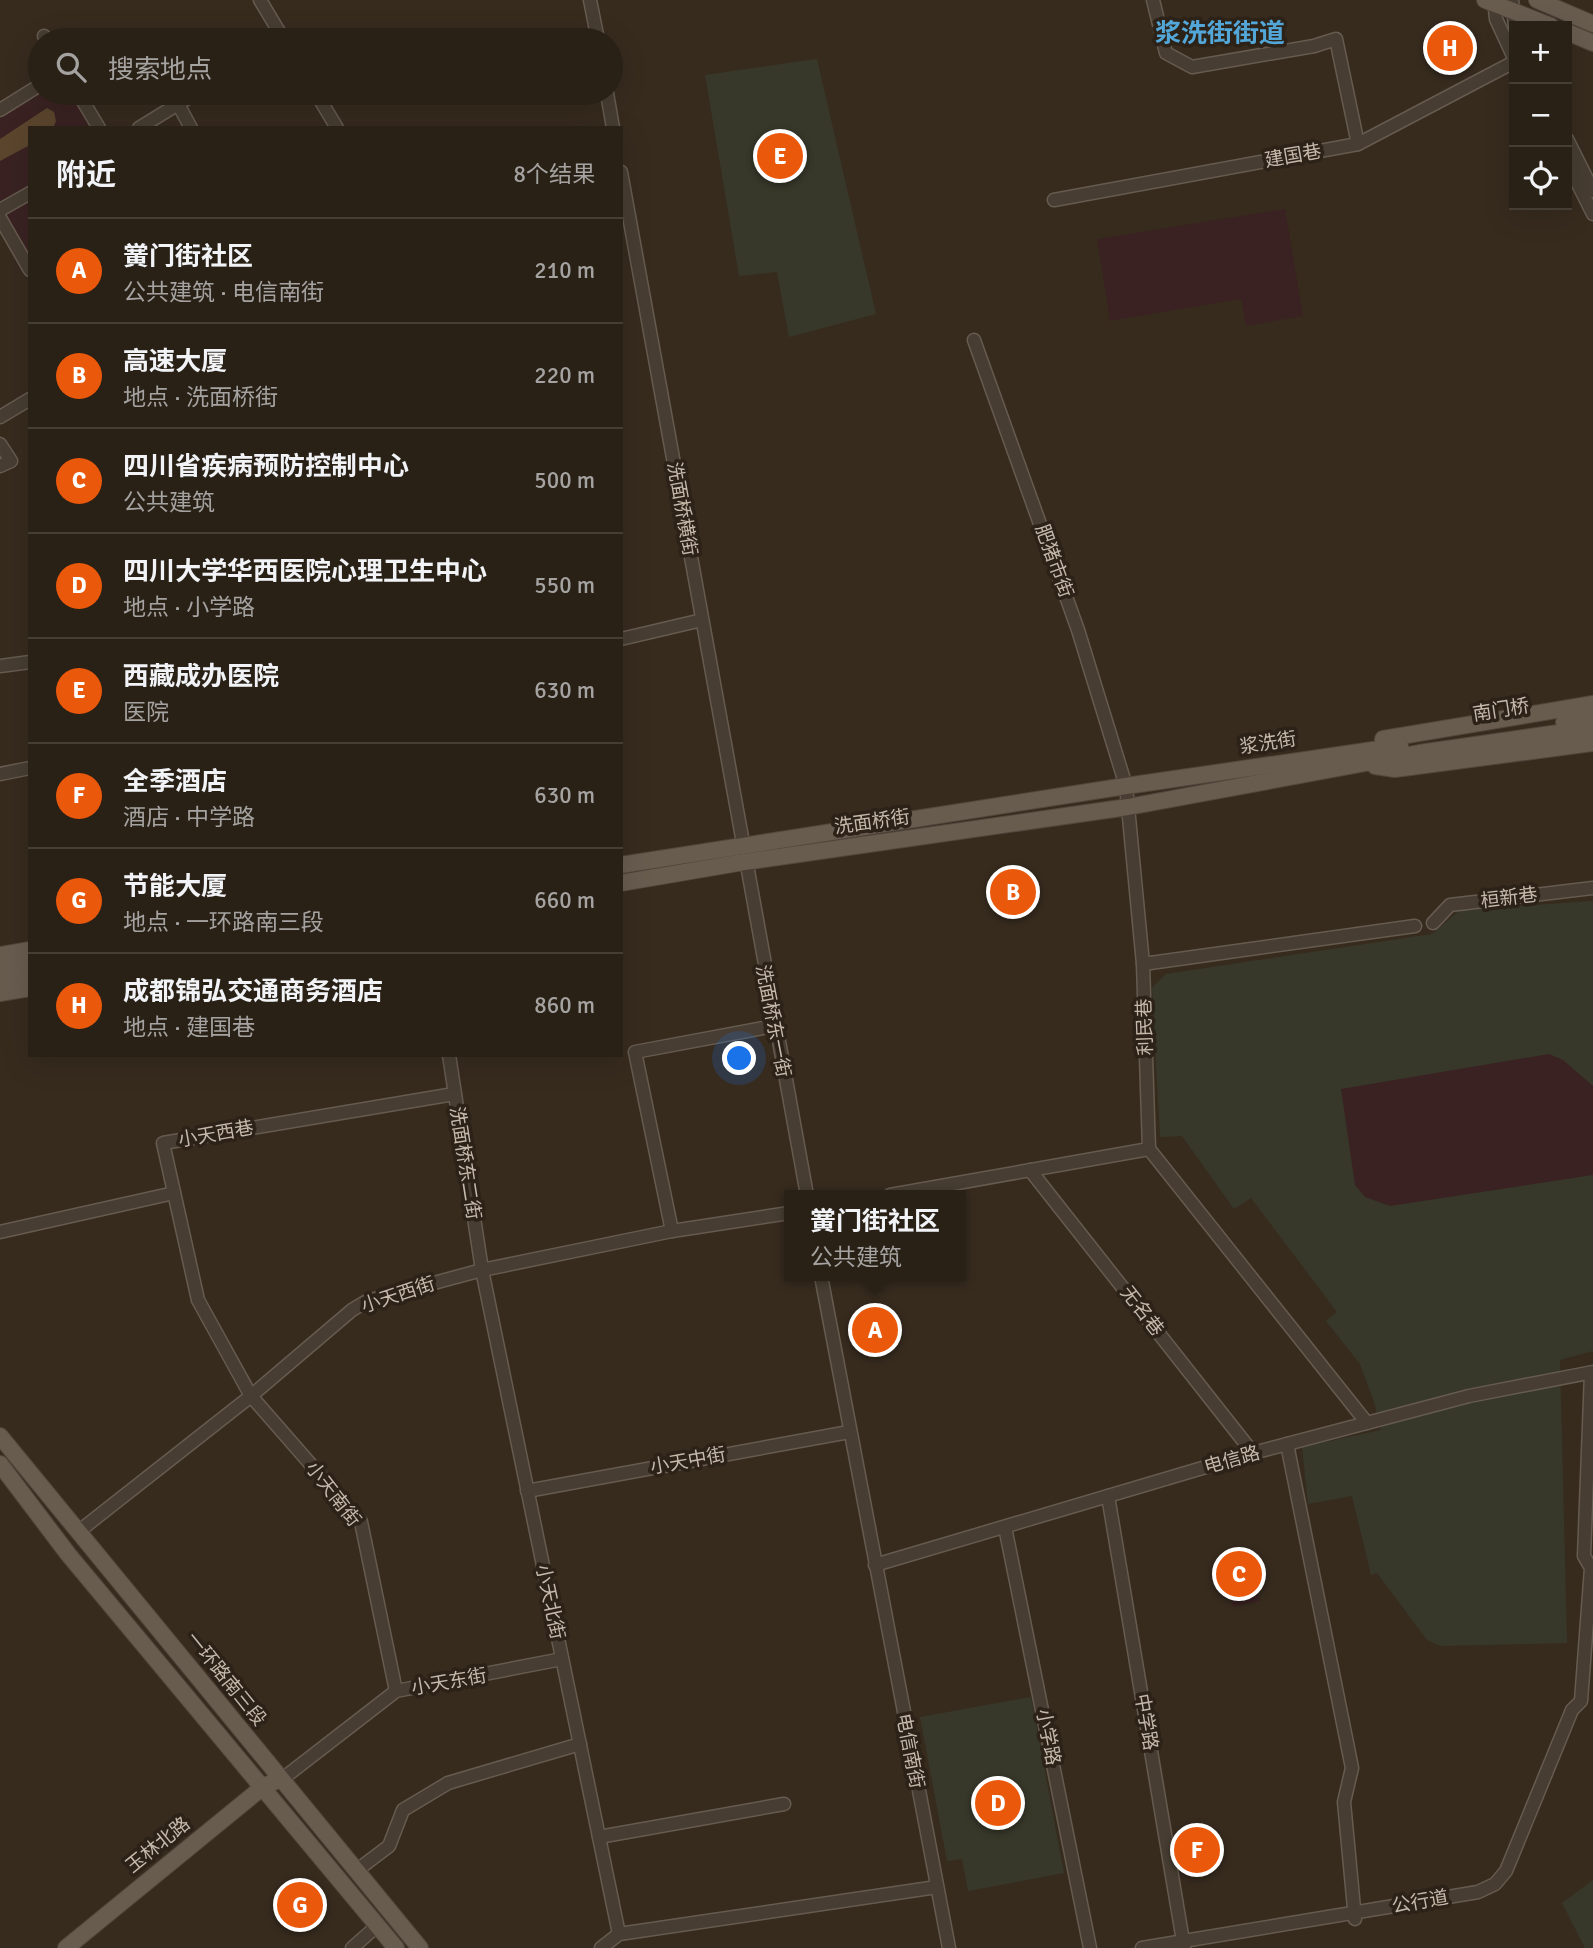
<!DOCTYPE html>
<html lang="zh">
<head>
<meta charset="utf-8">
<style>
	body { margin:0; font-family:Signika,"Noto Sans SC",sans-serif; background:#31281f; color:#f1f3f6 }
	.controls { position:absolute; right:21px; top:21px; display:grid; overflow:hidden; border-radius:0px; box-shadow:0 7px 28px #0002 }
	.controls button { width:63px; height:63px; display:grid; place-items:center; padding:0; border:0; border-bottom:2px solid #453e35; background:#292016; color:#f1f3f6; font:35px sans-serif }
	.you { position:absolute; left:740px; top:1059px; width:24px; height:24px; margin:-18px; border:5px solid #fff; border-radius:50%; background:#1a73e8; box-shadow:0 0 0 10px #1a73e833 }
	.badge { display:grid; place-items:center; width:46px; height:46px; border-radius:50%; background:#ea580c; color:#fff; font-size:23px; font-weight:700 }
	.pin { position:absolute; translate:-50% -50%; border:4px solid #fff; box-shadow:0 2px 7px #0006 }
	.popup { position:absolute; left:784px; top:1190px; width:182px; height:91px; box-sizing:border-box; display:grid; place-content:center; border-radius:0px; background:#292016; filter:drop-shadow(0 2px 5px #0005); font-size:23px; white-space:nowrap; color:#a5a3a1 }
	.popup b { font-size:26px; color:#f1f3f6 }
	.popup::after { content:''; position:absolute; left:50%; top:100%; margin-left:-14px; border:14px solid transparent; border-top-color:#292016 }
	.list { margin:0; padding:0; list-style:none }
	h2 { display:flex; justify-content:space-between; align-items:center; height:91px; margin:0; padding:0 28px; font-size:30px }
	h2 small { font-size:23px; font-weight:400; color:#a5a3a1 }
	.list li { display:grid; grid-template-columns:46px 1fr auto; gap:21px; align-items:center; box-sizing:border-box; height:105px; padding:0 28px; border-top:2px solid #453e35 }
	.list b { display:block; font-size:26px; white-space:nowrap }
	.list p { margin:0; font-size:23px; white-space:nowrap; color:#a5a3a1 }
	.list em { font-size:23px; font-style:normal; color:#a5a3a1 }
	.icon { flex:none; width:38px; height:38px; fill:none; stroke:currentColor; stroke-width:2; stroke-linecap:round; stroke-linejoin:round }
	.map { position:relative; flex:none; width:1593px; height:1948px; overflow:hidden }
	.search { position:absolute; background:#292016; box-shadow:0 7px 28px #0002; left:28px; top:28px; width:595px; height:77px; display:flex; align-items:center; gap:18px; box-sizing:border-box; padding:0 24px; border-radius:38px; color:#a5a3a1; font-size:26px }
	.panel { position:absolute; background:#292016; box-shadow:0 7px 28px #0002; left:28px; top:126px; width:595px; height:931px; border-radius:0px }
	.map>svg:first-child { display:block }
</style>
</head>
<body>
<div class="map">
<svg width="1593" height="1948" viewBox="0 0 1593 1948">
	<rect width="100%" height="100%" fill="#372b1e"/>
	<g fill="#37382a">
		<path d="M 817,59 L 876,314 L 789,337 L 777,272 L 739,276 L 705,75 Z"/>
		<path d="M 1593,901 L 1593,1351 L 1560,1360 L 1567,1643 L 1441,1646 L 1427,1640 L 1377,1573 L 1371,1575 L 1352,1496 L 1308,1504 L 1302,1447 L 1381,1430 L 1374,1402 L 1360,1364 L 1326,1321 L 1337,1312 L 1251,1198 L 1234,1209 L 1182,1136 L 1160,1137 L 1152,988 L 1166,974 L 1432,934 L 1460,910 Z"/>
		<path d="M 1031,1697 L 1064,1873 L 968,1891 L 962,1859 L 947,1861 L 920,1717 Z"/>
		<path d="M 1593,1880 L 1593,1948 L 1585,1948 L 1562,1903 Z"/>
	</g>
	<g fill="#3a2222">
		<path d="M 40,85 L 40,93 L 78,93 L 99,128 L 30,128 L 30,270 L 0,218 L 0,110 Z"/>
		<path d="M 1285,209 L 1303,316 L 1246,326 L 1241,299 L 1110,321 L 1097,239 Z"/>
		<path d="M 1549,1054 L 1563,1060 L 1593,1086 L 1593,1175 L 1390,1206 L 1365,1197 L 1355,1185 L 1341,1089 Z"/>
		<path d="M 1249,1554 L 1260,1601 L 1233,1607 L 1222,1560 Z"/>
	</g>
	<path fill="#5b452d" d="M 47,108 L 54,112 L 56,121 L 53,128 L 30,128 L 30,145 L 0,161 L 0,139 Z"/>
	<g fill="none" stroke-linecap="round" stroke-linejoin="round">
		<defs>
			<g id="minor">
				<path d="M 260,0 L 284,40"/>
				<path d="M 590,0 L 598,40"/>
				<path d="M 1153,0 L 1166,53 L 1192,67 L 1314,46 L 1336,39 L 1358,144"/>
				<path d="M 1494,0 L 1496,19 L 1514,58"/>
				<path d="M 1512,0 L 1515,26"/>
				<path d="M 44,36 L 47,40"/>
				<path d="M 78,93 L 99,128"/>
				<path d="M 316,93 L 337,128"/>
				<path d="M 607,93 L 613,128"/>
				<path d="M 178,104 L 191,128"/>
				<path d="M 0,110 L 40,85"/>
				<path d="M 139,128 L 196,93"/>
				<path d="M 1567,139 L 1593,191"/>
				<path d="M 1567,162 L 1593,214"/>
				<path d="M 621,172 L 807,1195"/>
				<path d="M 1054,200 L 1358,144 L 1514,62"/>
				<path d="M 0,210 L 30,193"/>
				<path d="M 0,218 L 30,270"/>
				<path d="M 0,417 L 30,399"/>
				<path d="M 0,444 L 11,461 L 0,466"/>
				<path d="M 621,639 L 702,620"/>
				<path d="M 0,666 L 30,662"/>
				<path d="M 0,774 L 30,768"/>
				<path d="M 1433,923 L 1450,905 L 1593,888"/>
				<path d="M 1143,964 L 1415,926"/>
				<path d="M 449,1055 L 482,1270 L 619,1934"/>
				<path d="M 1149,1149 L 1367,1423"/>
				<path d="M 1030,1170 L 1253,1453"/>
				<path d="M 890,1195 L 1149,1149 L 1143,964 L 1126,786 L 1078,630 L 974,340"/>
				<path d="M 672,1231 L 635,1052 L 774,1026"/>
				<path d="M 0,1232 L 174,1193"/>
				<path d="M 821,1276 L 949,1948"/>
				<path d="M 1287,1444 L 1352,1768 L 1344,1802 L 1355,1919"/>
				<path d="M 527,1491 L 849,1432"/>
				<path d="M 1108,1496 L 1184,1947"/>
				<path d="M 1005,1527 L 1090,1948"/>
				<path d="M 78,1532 L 251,1396 L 352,1310 L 367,1301 L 482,1270 L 672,1231 L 789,1213"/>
				<path d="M 875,1565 L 1253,1453 L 1469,1396 L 1593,1372"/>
				<path d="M 396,1691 L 361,1522 L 251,1396 L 198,1300 L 163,1143 L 454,1094"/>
				<path d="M 281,1780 L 396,1691 L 562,1659"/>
				<path d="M 599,1837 L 784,1804"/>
				<path d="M 356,1871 L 389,1846 L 403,1810 L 448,1783 L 580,1744"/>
				<path d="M 352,1948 L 378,1925"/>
				<path d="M 601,1948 L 619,1934 L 937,1887"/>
				<path d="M 1142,1948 L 1478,1892 L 1495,1884 L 1506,1871 L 1572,1710 L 1581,1701 L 1591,1568 L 1584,1556 L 1591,1373"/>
			</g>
			<g id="major">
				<path d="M 1485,0 L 1551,26"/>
				<path d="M 1537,0 L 1593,24"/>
				<path d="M 1567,32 L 1593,43"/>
				<path d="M 1564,722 L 1593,717"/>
				<path d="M 1383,739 L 1593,704"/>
				<path d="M 1375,766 L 1395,769 L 1593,743"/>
				<path d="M 621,865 L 1126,786 L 1400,746"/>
				<path d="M 621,883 L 744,862 L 1128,807 L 1419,753 L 1593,728"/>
				<path d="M 0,955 L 30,950"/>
				<path d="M 0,967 L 30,962"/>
				<path d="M 0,978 L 30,973"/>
				<path d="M 0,993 L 30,988"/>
				<path d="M 0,1436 L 420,1948"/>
				<path d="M 0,1464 L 68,1554 L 396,1948"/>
				<path d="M 66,1948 L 264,1786 L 274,1782"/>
			</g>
		</defs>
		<use href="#minor" stroke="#665b4f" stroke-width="15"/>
		<use href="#major" stroke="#51463b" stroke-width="18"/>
		<use href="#minor" stroke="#473d32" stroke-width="12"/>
		<use href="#major" stroke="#685c4f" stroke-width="16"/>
	</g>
	<g text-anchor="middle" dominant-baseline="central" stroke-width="7" stroke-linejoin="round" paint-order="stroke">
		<g font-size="19" fill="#c5b9ab" stroke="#2c2217">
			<text transform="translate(1293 156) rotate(-10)">建国巷</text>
			<text transform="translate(682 509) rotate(80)">洗面桥横街</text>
			<text transform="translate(1054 561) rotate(70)">肥猪市街</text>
			<text transform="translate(1501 710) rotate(-9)">南门桥</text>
			<text transform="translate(1268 743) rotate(-9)">浆洗街</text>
			<text transform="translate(872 822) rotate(-8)">洗面桥街</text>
			<text transform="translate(1509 898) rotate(-7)">桓新巷</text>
			<text transform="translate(773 1021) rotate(79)">洗面桥东一街</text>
			<text transform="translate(1145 1027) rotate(-92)">利民巷</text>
			<text transform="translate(216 1134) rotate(-10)">小天西巷</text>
			<text transform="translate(465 1163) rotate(81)">洗面桥东二街</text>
			<text transform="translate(398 1295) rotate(-18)">小天西街</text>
			<text transform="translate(1142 1311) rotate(52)">无名巷</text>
			<text transform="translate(1232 1460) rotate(-16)">电信路</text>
			<text transform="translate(688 1461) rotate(-10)">小天中街</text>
			<text transform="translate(333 1494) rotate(52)">小天南街</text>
			<text transform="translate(550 1602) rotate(78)">小天北街</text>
			<text transform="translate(226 1679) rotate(51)">一环路南三段</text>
			<text transform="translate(449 1682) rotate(-10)">小天东街</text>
			<text transform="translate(1146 1722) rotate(80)">中学路</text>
			<text transform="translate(1048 1737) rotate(79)">小学路</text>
			<text transform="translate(910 1751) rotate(79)">电信南街</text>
			<text transform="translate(158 1845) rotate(-39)">玉林北路</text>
			<text transform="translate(1420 1902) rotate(-10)">公行道</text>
		</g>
		<g font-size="26" font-weight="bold" fill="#53a6d8" stroke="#2c2217">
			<text x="1220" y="34">浆洗街街道</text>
		</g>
	</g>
</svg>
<div class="controls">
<button>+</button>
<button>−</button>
<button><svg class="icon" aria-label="locate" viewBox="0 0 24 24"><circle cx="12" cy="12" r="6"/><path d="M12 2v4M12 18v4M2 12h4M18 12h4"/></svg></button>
</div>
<div class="you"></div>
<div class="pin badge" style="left:875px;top:1330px">A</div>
<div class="popup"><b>黉门街社区</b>公共建筑</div>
<div class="pin badge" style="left:1013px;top:892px">B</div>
<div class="pin badge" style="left:1239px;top:1574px">C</div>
<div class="pin badge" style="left:998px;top:1803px">D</div>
<div class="pin badge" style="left:780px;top:156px">E</div>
<div class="pin badge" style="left:1197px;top:1850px">F</div>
<div class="pin badge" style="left:300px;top:1905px">G</div>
<div class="pin badge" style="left:1450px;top:48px">H</div>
<div class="search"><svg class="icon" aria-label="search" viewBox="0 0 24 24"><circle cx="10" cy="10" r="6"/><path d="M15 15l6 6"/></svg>搜索地点</div>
<section class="panel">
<h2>附近<small>8个结果</small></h2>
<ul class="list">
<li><span class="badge">A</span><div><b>黉门街社区</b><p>公共建筑 · 电信南街</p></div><em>210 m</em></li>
<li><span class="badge">B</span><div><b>高速大厦</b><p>地点 · 洗面桥街</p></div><em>220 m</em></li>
<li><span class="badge">C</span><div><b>四川省疾病预防控制中心</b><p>公共建筑</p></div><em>500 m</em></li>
<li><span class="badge">D</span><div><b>四川大学华西医院心理卫生中心</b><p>地点 · 小学路</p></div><em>550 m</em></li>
<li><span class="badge">E</span><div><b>西藏成办医院</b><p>医院</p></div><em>630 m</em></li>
<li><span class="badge">F</span><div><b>全季酒店</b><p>酒店 · 中学路</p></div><em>630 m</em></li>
<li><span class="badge">G</span><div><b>节能大厦</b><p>地点 · 一环路南三段</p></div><em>660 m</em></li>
<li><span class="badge">H</span><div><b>成都锦弘交通商务酒店</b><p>地点 · 建国巷</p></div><em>860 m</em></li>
</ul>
</section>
</div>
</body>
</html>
